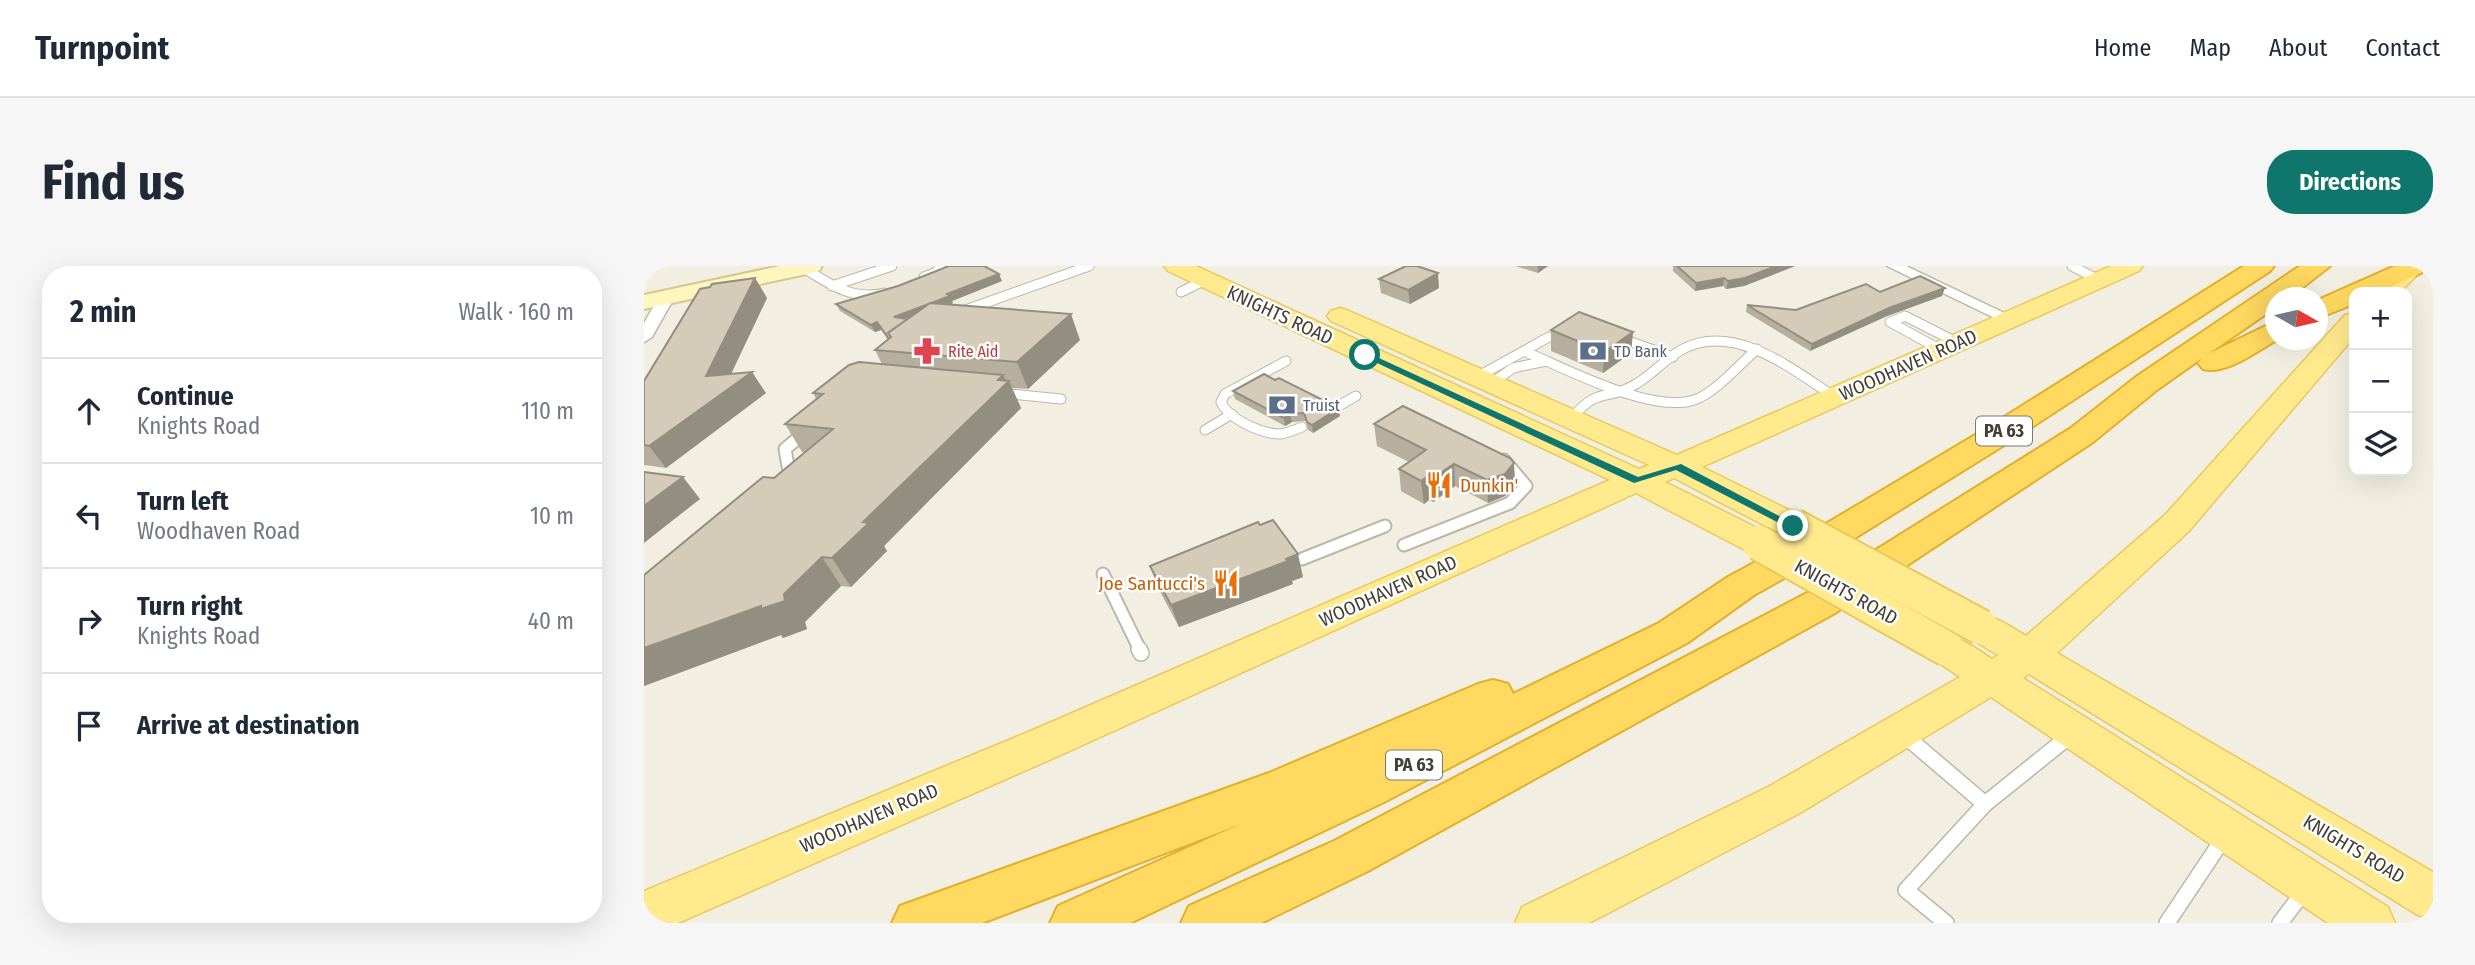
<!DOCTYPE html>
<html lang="en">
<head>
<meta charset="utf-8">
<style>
	body { margin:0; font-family:"Fira Sans Condensed",sans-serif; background:#f6f6f7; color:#1f2937 }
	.controls { position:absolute; right:21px; top:21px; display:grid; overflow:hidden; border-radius:14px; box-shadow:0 7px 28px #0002 }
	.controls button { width:63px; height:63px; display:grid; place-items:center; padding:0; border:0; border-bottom:2px solid #e0e1e3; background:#fff; color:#1f2937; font:35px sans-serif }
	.compass { position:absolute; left:1621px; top:21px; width:63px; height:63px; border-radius:50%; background:#fff; box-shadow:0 7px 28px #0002; rotate:98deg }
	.stop { position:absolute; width:21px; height:21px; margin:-16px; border:5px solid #0f766e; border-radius:50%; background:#fff }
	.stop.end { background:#0f766e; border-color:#fff; box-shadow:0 2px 7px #0008 }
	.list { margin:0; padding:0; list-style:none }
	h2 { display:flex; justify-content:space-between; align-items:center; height:91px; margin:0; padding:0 28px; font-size:30px }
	h2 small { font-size:23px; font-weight:400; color:#747a83 }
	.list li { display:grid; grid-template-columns:46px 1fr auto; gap:21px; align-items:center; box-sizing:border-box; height:105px; padding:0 28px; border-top:2px solid #e0e1e3 }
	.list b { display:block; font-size:26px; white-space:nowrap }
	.list p { margin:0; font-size:23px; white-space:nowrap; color:#747a83 }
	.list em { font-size:23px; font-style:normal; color:#747a83 }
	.icon { flex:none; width:38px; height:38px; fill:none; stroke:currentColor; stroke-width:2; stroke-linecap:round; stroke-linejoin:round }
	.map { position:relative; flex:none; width:1789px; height:657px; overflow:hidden; border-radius:28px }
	header { display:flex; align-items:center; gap:42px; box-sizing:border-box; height:98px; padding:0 35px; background:#fff; border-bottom:2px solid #e0e1e3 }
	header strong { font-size:33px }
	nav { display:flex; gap:38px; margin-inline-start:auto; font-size:24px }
	.intro { display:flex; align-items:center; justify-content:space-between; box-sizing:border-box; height:168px; padding:0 42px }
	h1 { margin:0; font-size:49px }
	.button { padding:18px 32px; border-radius:28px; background:#0f766e; color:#fff; font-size:24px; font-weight:700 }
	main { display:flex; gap:42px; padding:0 42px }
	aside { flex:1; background:#fff; border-radius:28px; box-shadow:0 7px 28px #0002 }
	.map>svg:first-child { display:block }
</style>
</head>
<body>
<header>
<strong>Turnpoint</strong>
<nav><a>Home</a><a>Map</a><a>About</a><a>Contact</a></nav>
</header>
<div class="intro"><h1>Find us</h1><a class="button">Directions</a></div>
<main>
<aside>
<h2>2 min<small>Walk · 160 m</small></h2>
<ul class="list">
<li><svg class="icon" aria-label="ahead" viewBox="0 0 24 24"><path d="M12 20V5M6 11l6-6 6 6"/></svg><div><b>Continue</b><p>Knights Road</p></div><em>110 m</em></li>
<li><svg class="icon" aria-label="left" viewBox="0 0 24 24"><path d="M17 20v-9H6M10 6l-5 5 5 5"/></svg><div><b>Turn left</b><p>Woodhaven Road</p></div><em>10 m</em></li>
<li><svg class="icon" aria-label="right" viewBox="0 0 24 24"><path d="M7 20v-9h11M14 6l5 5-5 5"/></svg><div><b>Turn right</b><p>Knights Road</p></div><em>40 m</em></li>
<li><svg class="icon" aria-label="arrive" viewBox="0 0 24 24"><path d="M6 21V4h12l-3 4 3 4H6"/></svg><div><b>Arrive at destination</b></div></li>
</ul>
</aside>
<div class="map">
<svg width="1789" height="657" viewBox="0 0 1789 657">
	<rect width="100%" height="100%" fill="#f2efe2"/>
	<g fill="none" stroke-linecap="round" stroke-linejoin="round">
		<defs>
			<g id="lane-far2">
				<path d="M 1428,0 L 1455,14"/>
				<path d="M 160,2 C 185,18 209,35 240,27"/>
				<path d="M 280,11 L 293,6 L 296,0"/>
				<path d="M 188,20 L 248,0"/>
				<path d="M 537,26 L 561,14"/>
				<path d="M 313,47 L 445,0"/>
				<path d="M 973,71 L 1029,91"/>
				<path d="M 1297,84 L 1246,56 L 1261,50 L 1314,77"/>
				<path d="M 882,86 C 923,103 1007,148 1050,134 C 1071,127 1097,97 1113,83"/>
				<path d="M 642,95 L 581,128 L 577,136 C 584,153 618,168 636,168 C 644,167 651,164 658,161"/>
				<path d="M 833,111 L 905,71"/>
				<path d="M 848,117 L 869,102 L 902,95"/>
				<path d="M 357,127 L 417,133"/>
				<path d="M 686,145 L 712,130"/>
				<path d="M 928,152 C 955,119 964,136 992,118 C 1009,108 1022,92 1039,83 C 1091,56 1149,104 1191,131"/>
				<path d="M 561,164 L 588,148"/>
				<path d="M 157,170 L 163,164"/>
			</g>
			<g id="lane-far1">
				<path d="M 144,215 L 146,211 L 141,183 L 159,168"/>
				<path d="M 760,279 L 866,237 L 882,220 L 860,194"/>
				<path d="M 658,293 L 741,260"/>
				<path d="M 459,308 L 496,384"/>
			</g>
			<g id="lane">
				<path d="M 495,383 L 497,387"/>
				<path d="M 1259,468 L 1341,538 L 1262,624 L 1302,657"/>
				<path d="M 1341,538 L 1428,468"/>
				<path d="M 1523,657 L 1581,570"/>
				<path d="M 1636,657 L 1661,624"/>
			</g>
			<g id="street">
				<path d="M 1243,0 L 1262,0 L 1375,54 L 1373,57 L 1361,57 Z"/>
				<path d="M 22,27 L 30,32 L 8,71 L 0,76 L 0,57 L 16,29 Z"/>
			</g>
			<path id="secondary" d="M 136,0 L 178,0 L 175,5 L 167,7 L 0,43 L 0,29 Z"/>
			<g id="primary">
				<path d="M 520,0 L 552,0 L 995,203 L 1005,199 L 687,55 L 683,50 L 687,45 L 696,42 L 705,45 L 1033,189 L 1467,0 L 1499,0 L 1495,5 L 1058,201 L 1161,252 L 1166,260 L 1161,268 L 1149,271 L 1137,268 L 1030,212 L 1021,216 L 1127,269 L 1132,277 L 1127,285 L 1115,288 L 1103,285 L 992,227 L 419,488 L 34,657 L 0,657 L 0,625 L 389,464 L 966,214 L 524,5 Z"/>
				<path d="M 1756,0 L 1782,0 L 1756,26 L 1730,26 Z"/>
				<path d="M 1710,47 L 1710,71 L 1545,265 L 1413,387 L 1789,606 L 1789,654 L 1772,648 L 1385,408 L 1379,412 L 1744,641 L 1751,657 L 1684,657 L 1347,431 L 1156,547 L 945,657 L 871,657 L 878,641 L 1124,521 L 1316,411 L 1289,393 L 1284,383 L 1289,373 C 1313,366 1328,380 1348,393 L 1354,389 L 1324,371 L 1318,361 L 1324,351 C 1347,345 1363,359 1382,370 L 1521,249 L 1701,49 Z"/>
			</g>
			<g id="highway">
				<path d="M 1600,0 L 1630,0 L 1626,5 L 1365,176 L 1206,275 L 1110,329 L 1043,377 L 740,536 L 486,657 L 406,657 L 414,640 L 597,558 L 338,657 L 248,657 L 256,640 L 625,507 L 834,418 L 849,414 L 864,418 L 869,428 L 1015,357 L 1084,311 L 1180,259 L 1343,162 Z"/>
				<path d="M 1656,0 L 1686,0 L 1645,32 L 1632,32 L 1632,41 L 1564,88 L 1632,55 L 1633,74 C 1612,85 1583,109 1559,103 L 1554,97 L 1558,92 L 1514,123 L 1449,176 L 1191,347 L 724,605 L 617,657 L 537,657 L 545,640 L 690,575 L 1163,327 L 1427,162 L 1492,111 Z"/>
				<path d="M 1751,0 L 1781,2 L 1777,7 L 1735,26 L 1710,26 L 1710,38 L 1674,52 L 1674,34 Z"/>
			</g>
		</defs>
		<use href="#lane-far2" stroke="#bdb7a5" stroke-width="11"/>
		<use href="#lane-far1" stroke="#bdb7a5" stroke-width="15"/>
		<use href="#lane" stroke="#bdb7a5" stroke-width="18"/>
		<use href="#street" stroke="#bdb7a5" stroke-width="3"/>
		<use href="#secondary" stroke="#d4c890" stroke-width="4"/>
		<use href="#primary" stroke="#e7ca5c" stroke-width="3"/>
		<use href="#highway" stroke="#e1b02d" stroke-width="4"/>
		<use href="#lane-far2" stroke="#fff" stroke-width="9"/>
		<use href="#lane-far1" stroke="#fff" stroke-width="11"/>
		<use href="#lane" stroke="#fff" stroke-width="15"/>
		<use href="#street" fill="#fff" fill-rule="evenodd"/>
		<use href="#secondary" fill="#fff6bf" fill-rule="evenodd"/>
		<use href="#primary" fill="#ffea8e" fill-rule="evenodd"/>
		<use href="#highway" fill="#ffd960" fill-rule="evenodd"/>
		<defs>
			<g id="primary-bridge">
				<path d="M 1149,260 L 1337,361"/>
				<path d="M 1115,277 L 1303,383"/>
			</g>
		</defs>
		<use href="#primary-bridge" stroke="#e7ca5c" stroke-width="38" stroke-linecap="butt"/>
		<use href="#primary-bridge" stroke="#ffea8e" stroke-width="34"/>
	</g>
	<g fill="#b6af9e">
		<path d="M 871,0 L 904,0 L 894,7 Z"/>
		<path d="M 1029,0 L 1151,0 L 1100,20 L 1082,23 L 1079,20 L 1051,25 L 1029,5 Z"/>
		<path d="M 111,12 L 123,32 L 87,108 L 122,127 L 22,202 L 0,199 L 0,115 Z"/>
		<path d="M 735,13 L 795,22 L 766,38 L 737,27 Z"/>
		<path d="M 358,15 L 308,35 L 309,37 L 306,39 L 436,74 L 384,123 L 368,122 L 377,142 L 240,280 L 243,285 L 207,321 L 197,320 L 161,356 L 163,363 L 139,372 L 137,369 L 0,420 L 0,309 L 130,212 L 161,186 L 158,186 L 141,158 L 172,133 L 169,127 L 238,98 L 231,84 L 244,74 L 237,64 L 231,66 L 196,45 L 192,38 Z"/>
		<path d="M 1236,26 L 1298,30 L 1243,50 L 1166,85 L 1102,46 L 1103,39 L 1152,44 Z"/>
		<path d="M 907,64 L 989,66 L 987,87 L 959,107 L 907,85 Z"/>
		<path d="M 631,114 L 679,134 L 680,142 L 696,150 L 669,167 L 664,164 L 662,155 L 648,156 L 641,160 L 591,133 L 589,125 Z"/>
		<path d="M 730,158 L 870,197 L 871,220 L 861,230 L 844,237 L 811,220 L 789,236 L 785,234 L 780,238 L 757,225 L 755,203 L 765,196 L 733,180 Z"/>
		<path d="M 506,300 L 659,311 L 648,315 L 649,318 L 535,361 L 514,322 Z"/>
	</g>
	<g fill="#948e81">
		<path d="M 894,0 L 904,0 L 894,7 Z"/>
		<path d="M 1132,0 L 1151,0 L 1100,20 L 1082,23 L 1084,15 Z"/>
		<path d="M 794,7 L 795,22 L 766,38 L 764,24 Z"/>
		<path d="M 355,8 L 358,15 L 308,35 L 309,37 L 254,59 L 250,51 L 303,28 Z"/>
		<path d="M 111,12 L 123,32 L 78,127 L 108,106 L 122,127 L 22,202 L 5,180 Z"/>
		<path d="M 1080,12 L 1079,20 L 1051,25 L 1052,17 Z"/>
		<path d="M 1301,22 L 1298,30 L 1243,50 L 1166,85 L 1168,78 L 1245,42 Z"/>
		<path d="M 427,48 L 436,74 L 384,123 L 373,96 Z"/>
		<path d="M 233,56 L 237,64 L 231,66 L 227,59 Z"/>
		<path d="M 989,66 L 987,87 L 959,107 L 960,86 Z"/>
		<path d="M 359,109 L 363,117 L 365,115 L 377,142 L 240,280 L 243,285 L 207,321 L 188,292 L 219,256 Z"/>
		<path d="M 695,142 L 696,150 L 669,167 L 668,159 Z"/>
		<path d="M 646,148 L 648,156 L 641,160 L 640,152 Z"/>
		<path d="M 870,197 L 871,220 L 861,230 L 844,237 L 843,214 Z"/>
		<path d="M 810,198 L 811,220 L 789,236 L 787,213 Z"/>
		<path d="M 39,211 L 56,233 L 0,277 L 0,240 Z"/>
		<path d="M 783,211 L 785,234 L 780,238 L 777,215 Z"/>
		<path d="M 654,288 L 659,311 L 648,315 L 649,318 L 535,361 L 527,339 Z"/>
		<path d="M 178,291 L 197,320 L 161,356 L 163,363 L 139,372 L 137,369 L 0,420 L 0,382 L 140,328 Z"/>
	</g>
	<g fill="#d4cbb8" stroke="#948e81" stroke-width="2">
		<path d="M 305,0 L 340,0 L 355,8 L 303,28 L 306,30 L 250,51 L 264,53 L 244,67 L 247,71 L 245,73 L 233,56 L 227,59 L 192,38 L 254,20 Z"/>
		<path d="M 762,0 L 773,0 L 794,7 L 764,24 L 735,13 Z"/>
		<path d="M 1033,0 L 1132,0 L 1101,12 L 1084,15 L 1080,12 L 1052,17 Z"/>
		<path d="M 1276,10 L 1301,22 L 1245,42 L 1168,78 L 1103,39 L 1152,44 L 1222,18 L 1236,26 Z"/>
		<path d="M 111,12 L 62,110 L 108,106 L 5,180 L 0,179 L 0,115 L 56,23 L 66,21 L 68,18 Z"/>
		<path d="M 286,37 L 427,48 L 373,96 L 231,84 L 247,71 L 244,67 Z"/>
		<path d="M 935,46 L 989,66 L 960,86 L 907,64 Z"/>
		<path d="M 215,96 L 359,109 L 354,114 L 365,115 L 219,256 L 225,257 L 188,292 L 178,291 L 140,328 L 141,335 L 117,343 L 117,340 L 0,382 L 0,309 L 119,211 L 130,212 L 189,163 L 141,158 L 179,128 L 169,127 L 205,99 Z"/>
		<path d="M 620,108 L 631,114 L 635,112 L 679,134 L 678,140 L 682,143 L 695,142 L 668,159 L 663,156 L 660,147 L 646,148 L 640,152 L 589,125 Z"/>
		<path d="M 759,140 L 866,192 L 870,197 L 861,208 L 843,214 L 810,198 L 787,213 L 783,211 L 777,215 L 755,203 L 782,184 L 730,158 Z"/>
		<path d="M 0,206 L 39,211 L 0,240 Z"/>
		<path d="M 629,254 L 654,288 L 642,293 L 644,295 L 527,339 L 506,300 L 614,256 L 616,259 Z"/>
	</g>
	<path fill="#0f766e" d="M 718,87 L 724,87 L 994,211 L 1037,198 L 1154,260 L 1145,262 L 1032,204 L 990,217 L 718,90 Z"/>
	<defs>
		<symbol id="pharmacy-bare" viewBox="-9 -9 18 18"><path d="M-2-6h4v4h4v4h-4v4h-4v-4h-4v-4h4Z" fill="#e0444e" stroke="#fff" stroke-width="2.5" paint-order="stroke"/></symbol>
		<symbol id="bank-bare" viewBox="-9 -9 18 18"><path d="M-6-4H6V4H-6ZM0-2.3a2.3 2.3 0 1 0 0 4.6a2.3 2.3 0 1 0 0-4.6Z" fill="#5c6f8a" stroke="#fff" stroke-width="2.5" paint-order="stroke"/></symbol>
		<symbol id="restaurant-bare" viewBox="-9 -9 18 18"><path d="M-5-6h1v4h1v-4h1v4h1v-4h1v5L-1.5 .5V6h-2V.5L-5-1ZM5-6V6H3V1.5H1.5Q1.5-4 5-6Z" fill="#e8710a" stroke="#fff" stroke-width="2.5" paint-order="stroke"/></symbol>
	</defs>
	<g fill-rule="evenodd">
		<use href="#pharmacy-bare" x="264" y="66" width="38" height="38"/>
		<use href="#bank-bare" x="930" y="66" width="38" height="38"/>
		<use href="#bank-bare" x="619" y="120" width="38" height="38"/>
		<use href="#restaurant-bare" x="776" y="200" width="38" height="38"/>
		<use href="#restaurant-bare" x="563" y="298" width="38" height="38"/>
	</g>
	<g text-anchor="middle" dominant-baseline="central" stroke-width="5" stroke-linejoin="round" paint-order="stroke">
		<g font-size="16" fill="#be3a42" stroke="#fff" text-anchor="start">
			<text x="304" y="85">Rite Aid</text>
		</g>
		<g font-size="16" fill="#4e5e75" stroke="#fff" text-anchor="start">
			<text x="970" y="85">TD Bank</text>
			<text x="659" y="139">Truist</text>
		</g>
		<g fill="#fff" stroke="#7c7970" stroke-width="2">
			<rect x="1332" y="150.5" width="56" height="29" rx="5"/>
			<rect x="742" y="484.5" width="56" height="29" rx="5"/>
		</g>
		<g font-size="18" font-weight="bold" fill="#443f33">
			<text x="1360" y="165">PA 63</text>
			<text x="770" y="499">PA 63</text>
		</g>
		<g font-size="19" fill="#443f33" stroke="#fff">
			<text transform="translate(636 49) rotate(25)">KNIGHTS ROAD</text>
			<text transform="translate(1264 99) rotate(-24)">WOODHAVEN ROAD</text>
			<text transform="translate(744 325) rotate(-24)">WOODHAVEN ROAD</text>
			<text transform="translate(1202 326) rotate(29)">KNIGHTS ROAD</text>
			<text transform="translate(225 552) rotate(-23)">WOODHAVEN ROAD</text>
			<text transform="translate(1710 583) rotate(31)">KNIGHTS ROAD</text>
		</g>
		<g font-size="19" fill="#c56008" stroke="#fff" text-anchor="start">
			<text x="816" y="219">Dunkin'</text>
			<text x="561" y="317" text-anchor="end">Joe Santucci's</text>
		</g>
	</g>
</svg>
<div class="controls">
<button>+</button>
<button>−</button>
<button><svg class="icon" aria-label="layers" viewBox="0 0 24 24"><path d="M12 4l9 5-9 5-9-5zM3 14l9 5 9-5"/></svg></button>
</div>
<svg class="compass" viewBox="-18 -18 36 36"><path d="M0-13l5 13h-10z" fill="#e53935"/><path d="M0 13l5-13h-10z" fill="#747a83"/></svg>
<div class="stop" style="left:721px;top:89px"></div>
<div class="stop end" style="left:1149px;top:260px"></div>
</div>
</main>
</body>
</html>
